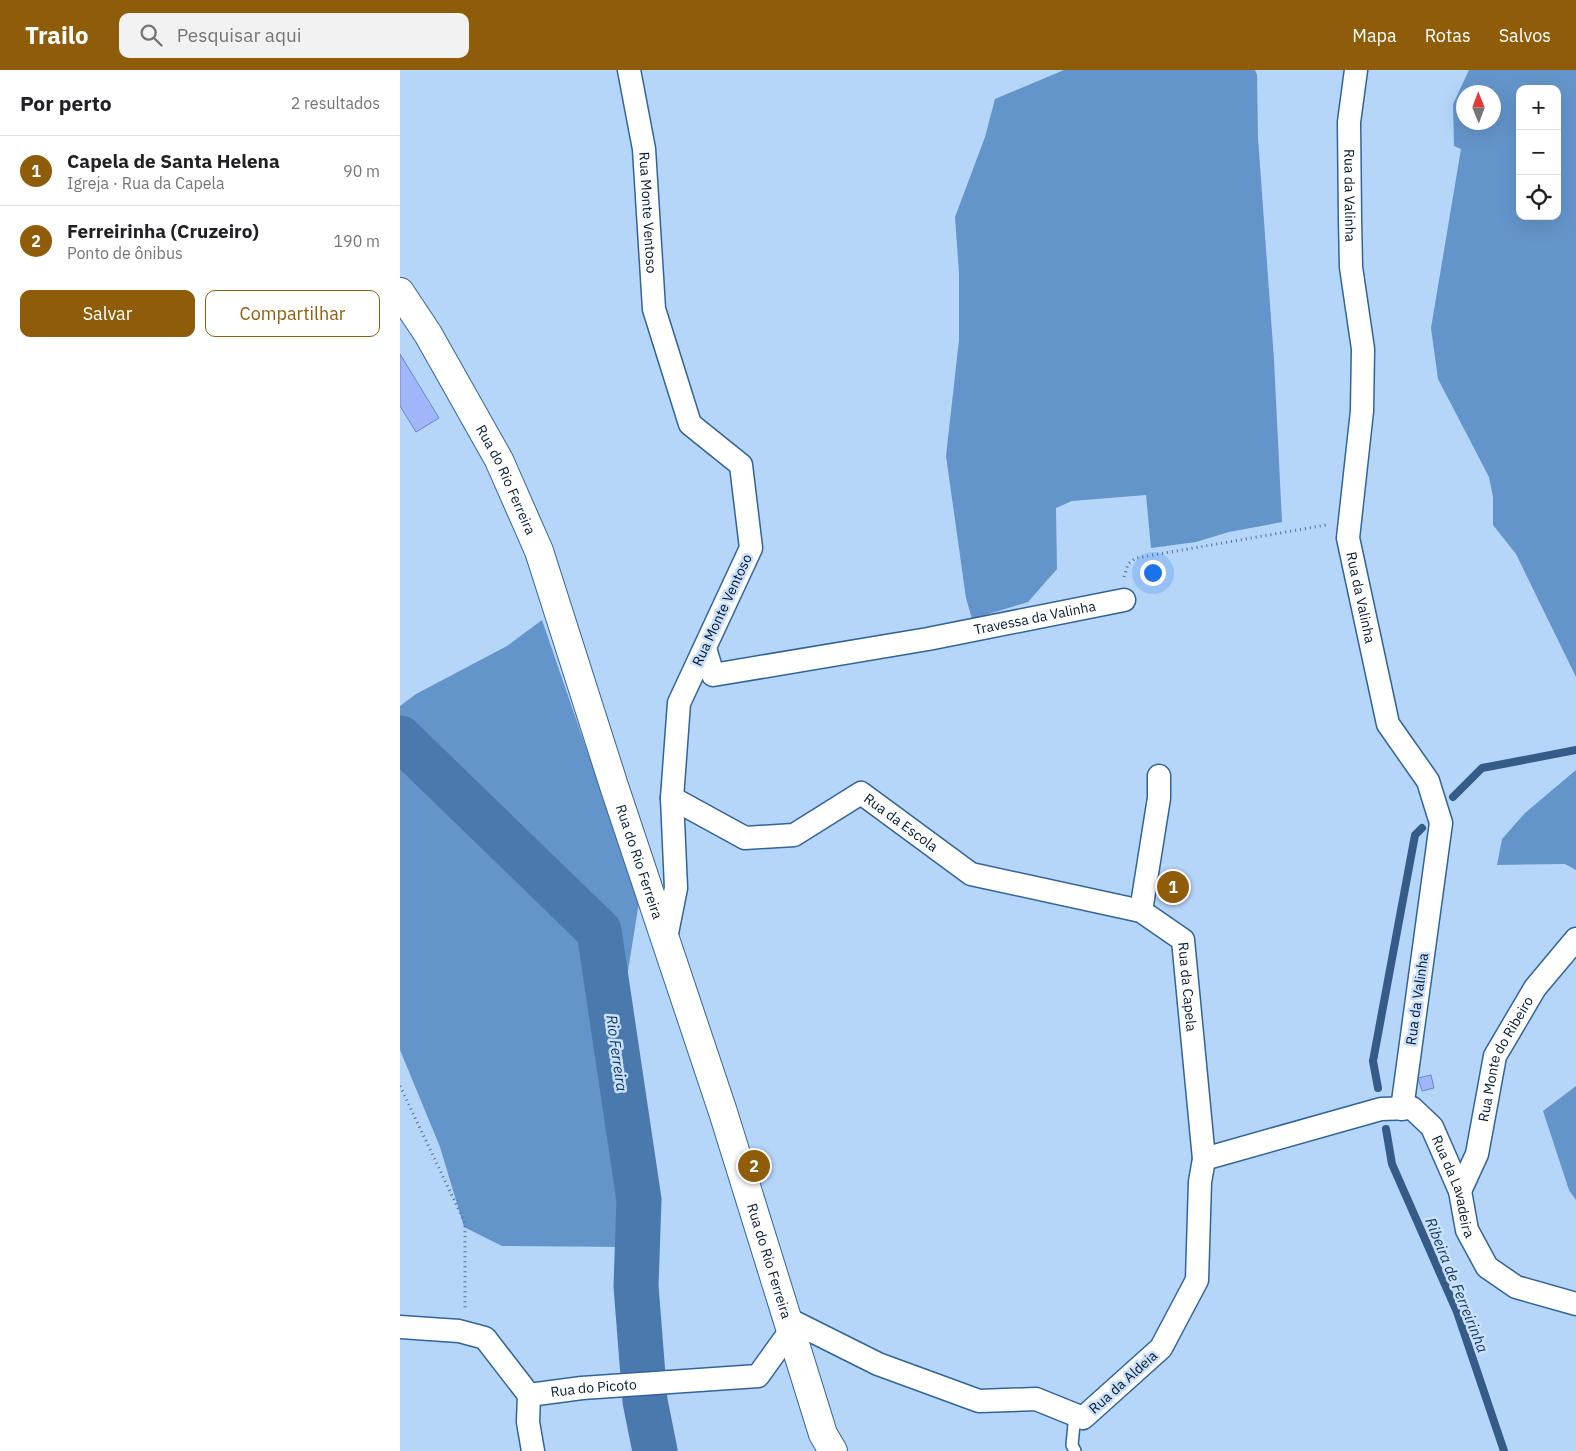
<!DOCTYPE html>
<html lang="pt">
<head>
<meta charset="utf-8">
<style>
	body { margin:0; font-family:"IBM Plex Sans",sans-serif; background:#f2f2f2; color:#202124 }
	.controls { position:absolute; right:15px; top:15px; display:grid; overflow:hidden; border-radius:10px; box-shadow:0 5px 20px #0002 }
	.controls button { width:45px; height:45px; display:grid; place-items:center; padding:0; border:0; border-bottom:1px solid #e0e0e0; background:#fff; color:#202124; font:25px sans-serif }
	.compass { position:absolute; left:1056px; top:15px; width:45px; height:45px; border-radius:50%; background:#fff; box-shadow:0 5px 20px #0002; rotate:359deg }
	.you { position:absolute; left:752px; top:502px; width:18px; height:18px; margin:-12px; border:4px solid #fff; border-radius:50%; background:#1a73e8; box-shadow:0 0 0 8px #1a73e833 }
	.badge { display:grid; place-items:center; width:32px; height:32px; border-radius:50%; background:#8f5d0a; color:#fff; font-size:16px; font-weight:700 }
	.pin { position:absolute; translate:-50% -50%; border:2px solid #fff; box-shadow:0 1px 5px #0006 }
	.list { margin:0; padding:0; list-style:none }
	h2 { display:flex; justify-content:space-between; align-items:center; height:65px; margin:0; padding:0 20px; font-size:21px }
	h2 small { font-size:16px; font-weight:400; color:#757577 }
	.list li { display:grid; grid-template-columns:32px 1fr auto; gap:15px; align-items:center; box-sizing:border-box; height:70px; padding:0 20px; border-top:1px solid #e0e0e0 }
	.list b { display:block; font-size:19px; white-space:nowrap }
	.list p { margin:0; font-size:16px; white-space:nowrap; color:#757577 }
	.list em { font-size:16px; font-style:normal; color:#757577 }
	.actions { display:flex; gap:10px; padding:15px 20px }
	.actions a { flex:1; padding:11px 0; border:1px solid #8f5d0a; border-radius:10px; text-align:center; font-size:18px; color:#8f5d0a }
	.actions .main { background:#8f5d0a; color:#fff }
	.icon { flex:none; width:28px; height:28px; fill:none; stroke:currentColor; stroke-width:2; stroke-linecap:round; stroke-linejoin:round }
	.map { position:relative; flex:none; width:1176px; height:1381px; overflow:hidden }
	header { display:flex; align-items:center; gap:30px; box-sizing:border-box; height:70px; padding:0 25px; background:#8f5d0a; color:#fff }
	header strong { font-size:24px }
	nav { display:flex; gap:28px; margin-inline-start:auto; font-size:18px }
	.search { width:350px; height:45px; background:#f2f2f2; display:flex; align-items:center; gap:12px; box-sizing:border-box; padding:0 18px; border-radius:10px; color:#757577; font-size:19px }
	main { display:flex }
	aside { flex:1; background:#fff }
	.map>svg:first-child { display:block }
</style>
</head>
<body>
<header>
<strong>Trailo</strong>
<div class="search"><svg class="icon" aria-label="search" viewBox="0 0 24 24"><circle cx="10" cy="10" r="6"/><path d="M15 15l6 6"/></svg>Pesquisar aqui</div>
<nav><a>Mapa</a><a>Rotas</a><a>Salvos</a></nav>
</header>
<main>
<aside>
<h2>Por perto<small>2 resultados</small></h2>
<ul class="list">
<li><span class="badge">1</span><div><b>Capela de Santa Helena</b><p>Igreja · Rua da Capela</p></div><em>90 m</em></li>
<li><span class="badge">2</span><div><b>Ferreirinha (Cruzeiro)</b><p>Ponto de ônibus</p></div><em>190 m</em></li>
</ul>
<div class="actions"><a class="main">Salvar</a><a>Compartilhar</a></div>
</aside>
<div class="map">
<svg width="1176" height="1381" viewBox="0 0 1176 1381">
	<rect width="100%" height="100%" fill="#b5d5f9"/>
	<g fill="#6495ca" fill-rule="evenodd">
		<path d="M 664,0 L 855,0 L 857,5 L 858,68 L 874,290 L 882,452 L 829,462 L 796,472 L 751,478 L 746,425 L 672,431 L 656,438 L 657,499 L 628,532 L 572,549 L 566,528 L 546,386 L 559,270 L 559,203 L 555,147 L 585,67 L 595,29 Z"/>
		<path d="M 1069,0 L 1176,0 L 1176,607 L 1116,484 L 1093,455 L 1093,427 L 1089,407 L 1038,309 L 1031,258 L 1061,79 L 1054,76 L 1053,34 ZM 1120,19 L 1157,19 L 1157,146 L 1120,146 ZM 1094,22 L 1094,52 L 1064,52 L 1064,22 Z"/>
		<path d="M 142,550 L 239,832 L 227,907 L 226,1177 L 102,1176 L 64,1157 L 40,1077 L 0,980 L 0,636 L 16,624 L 107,576 Z"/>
		<path d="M 1176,700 L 1176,800 L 1165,794 L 1097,795 L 1102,769 L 1125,743 Z"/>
		<path d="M 1176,1016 L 1176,1130 L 1169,1120 L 1143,1041 Z"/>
	</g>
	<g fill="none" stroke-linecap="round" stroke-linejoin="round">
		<g stroke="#345c87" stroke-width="8">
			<path d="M 1053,727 L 1082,698 L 1176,680"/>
			<path d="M 978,1018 L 973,991 L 1015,765 L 1022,758"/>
			<path d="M 986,1059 L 992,1094 L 1057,1242 L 1104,1381"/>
		</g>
		<path stroke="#4979ad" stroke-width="45" d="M 0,668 L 199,861 L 239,1130 L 236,1216 L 245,1331 L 255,1381"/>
	</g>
	<g fill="#a1b5fb" stroke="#7183c5">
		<path d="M 0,284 L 39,348 L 16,362 L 0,336 Z"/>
		<path d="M 1031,1005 L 1034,1018 L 1022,1021 L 1018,1008 Z"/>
	</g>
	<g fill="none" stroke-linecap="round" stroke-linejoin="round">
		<defs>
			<path id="service" d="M 675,1344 L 672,1375 L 675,1381"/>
			<g id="minor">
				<path id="s1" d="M 229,0 L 244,79 L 254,239 L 290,354 L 341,395 L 351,478 L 279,633 L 272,728 L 276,818 L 266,868"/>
				<path id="s2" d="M 956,0 L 949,52 L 950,149 L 951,197 L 963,279 L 962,341 L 948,468 L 988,654 L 1028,711 L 1041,753 L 1002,1039"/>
				<path id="s3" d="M 305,578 L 313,605 L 528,569 L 724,530"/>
				<path id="s4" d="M 272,728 L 345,768 L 394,765 L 461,723 L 571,804 L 741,841 L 783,870 L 804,1089 L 800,1112 L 797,1210 L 761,1278 L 683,1348 L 636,1329 L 579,1331 L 478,1294 L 388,1249"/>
				<path d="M 741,841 L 759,728 L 759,706"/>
				<path id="s5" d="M 804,1089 L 981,1039 L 1012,1038 L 1032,1057 L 1060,1121 L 1067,1160 L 1087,1197 L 1116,1217 L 1176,1234"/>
				<path id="s6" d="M 1060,1121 L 1077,1084 L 1095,986 L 1135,918 L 1176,869"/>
				<path d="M 0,1257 L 59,1261 L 85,1268 L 129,1325"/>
				<path id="s7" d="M 129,1325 L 182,1318 L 358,1306 L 391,1260"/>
				<path d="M 129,1325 L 128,1352 L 133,1381"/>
			</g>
			<g id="tertiary">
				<path id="s8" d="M 0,222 L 28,264 L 99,390 L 139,481 L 214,716 L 323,1042 L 423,1364 L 433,1381"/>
			</g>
		</defs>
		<use href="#service" stroke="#31649a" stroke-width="14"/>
		<use href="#minor" stroke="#31649a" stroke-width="25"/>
		<use href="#tertiary" stroke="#31649a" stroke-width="30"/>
		<g stroke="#556f8b" stroke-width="3" stroke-dasharray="1 4" stroke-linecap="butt">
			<path d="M 724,507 L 728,494 L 736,488 L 926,455"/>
			<path d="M 0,1016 L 65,1153 L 65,1240"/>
		</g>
		<use href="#service" stroke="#fff" stroke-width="11"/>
		<use href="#minor" stroke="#fff" stroke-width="22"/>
		<use href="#tertiary" stroke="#fff" stroke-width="28"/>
	</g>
	<g text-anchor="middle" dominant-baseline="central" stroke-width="5" stroke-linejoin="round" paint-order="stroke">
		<g font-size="14" fill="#04192e" stroke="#cbe1f9">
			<text stroke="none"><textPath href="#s2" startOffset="126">Rua da Valinha</textPath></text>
			<text stroke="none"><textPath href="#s1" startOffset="144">Rua Monte Ventoso</textPath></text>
			<text stroke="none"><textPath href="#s8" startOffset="216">Rua do Rio Ferreira</textPath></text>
			<text stroke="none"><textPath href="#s2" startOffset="531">Rua da Valinha</textPath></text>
			<text transform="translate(322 540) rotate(-65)">Rua Monte Ventoso</text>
			<text stroke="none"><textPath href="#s3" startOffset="355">Travessa da Valinha</textPath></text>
			<text stroke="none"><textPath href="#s4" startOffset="261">Rua da Escola</textPath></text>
			<text stroke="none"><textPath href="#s8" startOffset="621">Rua do Rio Ferreira</textPath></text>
			<text stroke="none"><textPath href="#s4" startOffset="620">Rua da Capela</textPath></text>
			<text transform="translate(1017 929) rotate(-82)">Rua da Valinha</text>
			<text stroke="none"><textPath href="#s6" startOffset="141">Rua Monte do Ribeiro</textPath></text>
			<text stroke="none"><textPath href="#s5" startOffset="306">Rua da Lavadeira</textPath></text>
			<text stroke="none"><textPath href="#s8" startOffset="1041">Rua do Rio Ferreira</textPath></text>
			<text transform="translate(723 1312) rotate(-42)">Rua da Aldeia</text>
			<text stroke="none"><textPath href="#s7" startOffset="65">Rua do Picoto</textPath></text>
		</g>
		<g font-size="15" font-style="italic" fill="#113559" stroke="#cbe1f9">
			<text transform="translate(217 983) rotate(82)">Rio Ferreira</text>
			<text transform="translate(1057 1215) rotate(68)">Ribeira de Ferreirinha</text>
		</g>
	</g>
</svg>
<div class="controls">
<button>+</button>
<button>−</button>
<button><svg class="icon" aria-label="locate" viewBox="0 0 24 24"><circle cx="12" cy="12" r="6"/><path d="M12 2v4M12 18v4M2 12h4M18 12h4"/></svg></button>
</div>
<svg class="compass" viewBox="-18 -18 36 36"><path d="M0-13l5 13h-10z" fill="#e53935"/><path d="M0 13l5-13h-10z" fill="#757577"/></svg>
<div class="you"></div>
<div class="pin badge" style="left:773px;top:817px">1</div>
<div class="pin badge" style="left:354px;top:1096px">2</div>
</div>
</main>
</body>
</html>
